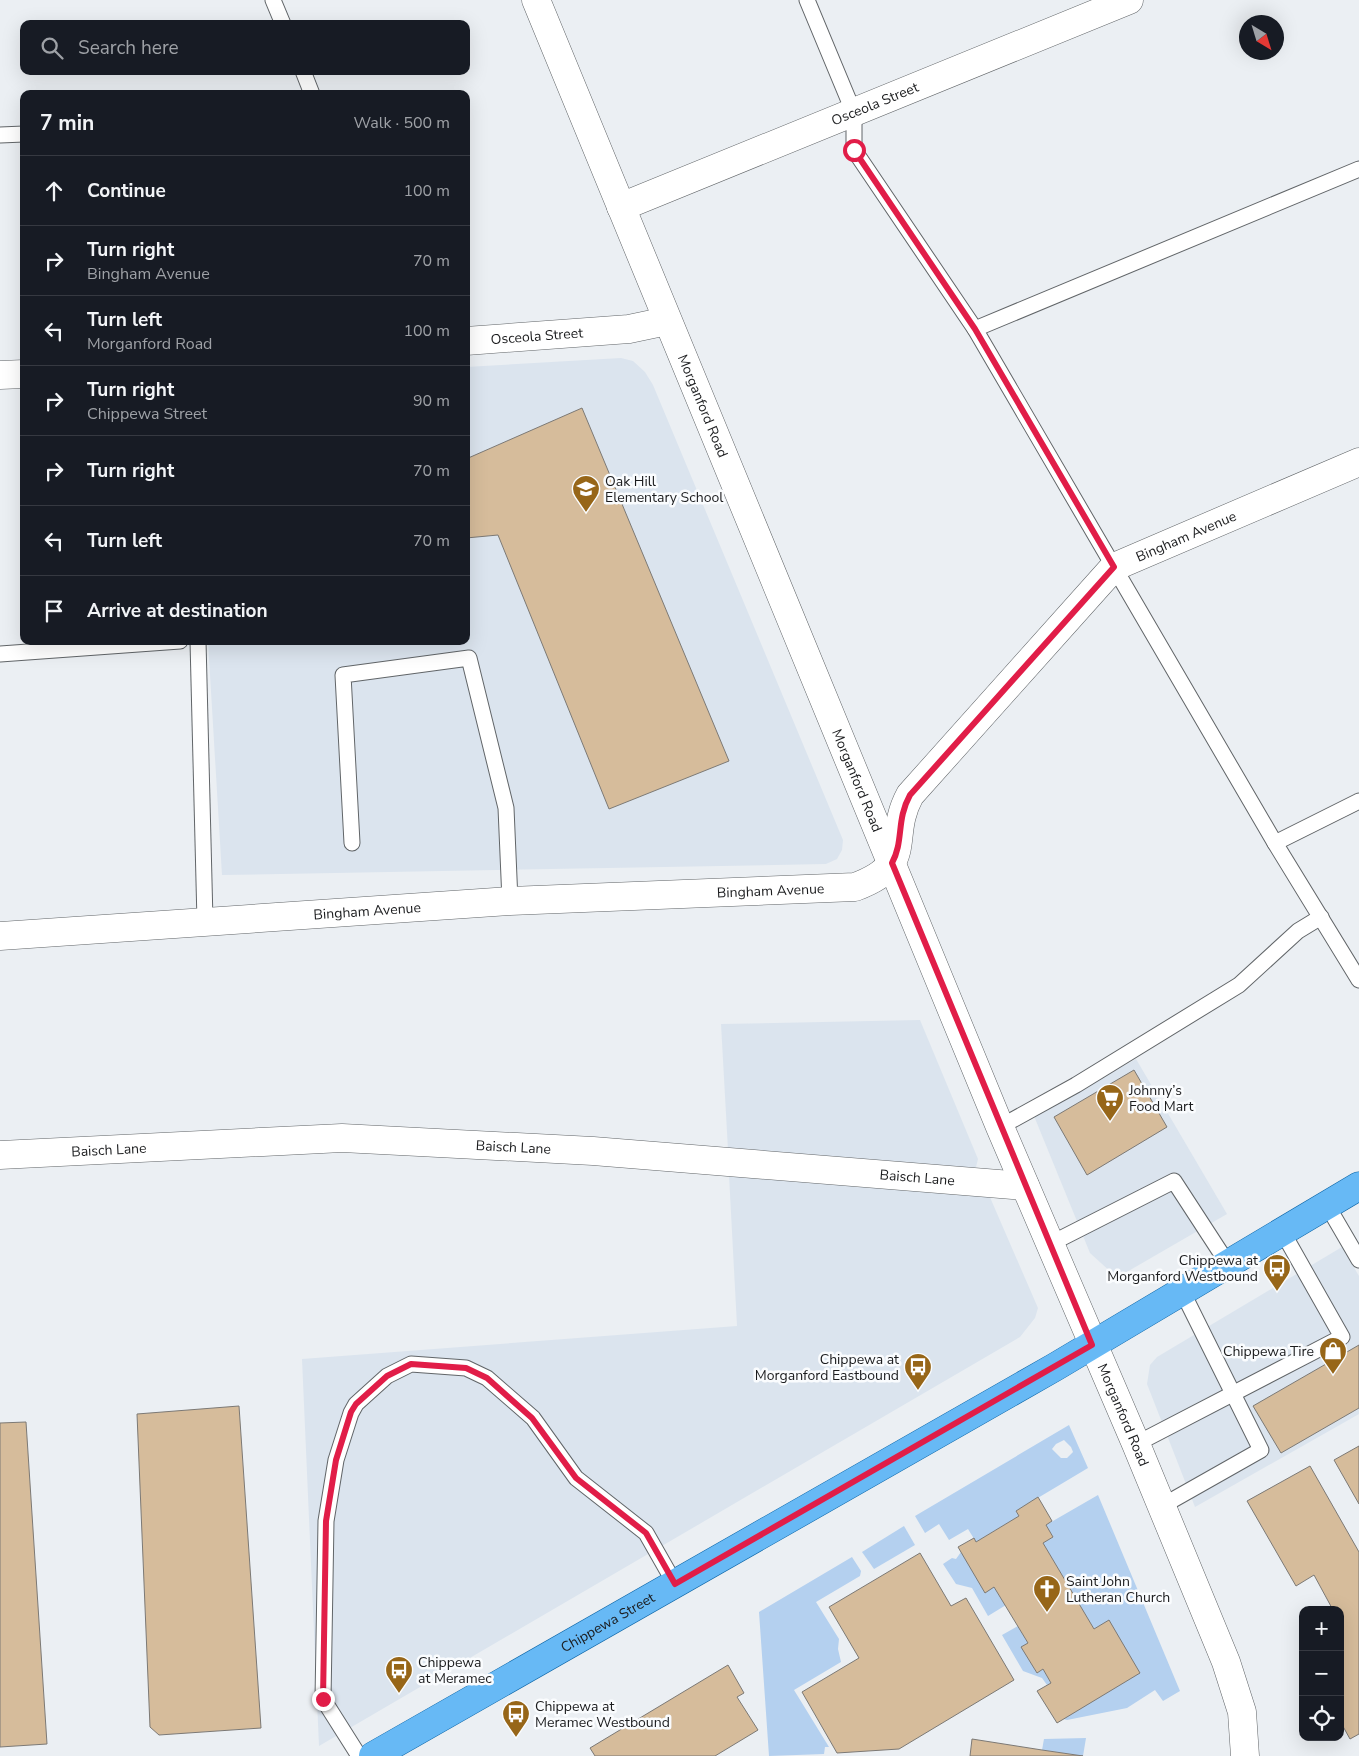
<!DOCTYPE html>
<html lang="en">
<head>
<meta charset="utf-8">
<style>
	body { margin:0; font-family:"Nunito Sans",sans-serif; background:#242831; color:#f1f3f6 }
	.controls { position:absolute; right:15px; bottom:15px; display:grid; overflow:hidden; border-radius:10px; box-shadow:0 5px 20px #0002 }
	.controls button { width:45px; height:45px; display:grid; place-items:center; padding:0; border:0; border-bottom:1px solid #363941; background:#171b24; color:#f1f3f6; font:25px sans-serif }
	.compass { position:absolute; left:1239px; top:15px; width:45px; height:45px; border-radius:50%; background:#171b24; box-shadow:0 5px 20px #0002; rotate:142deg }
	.stop { position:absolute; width:15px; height:15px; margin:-11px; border:4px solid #e11d48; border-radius:50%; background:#fff }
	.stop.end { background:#e11d48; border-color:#fff; box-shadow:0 1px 5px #0008 }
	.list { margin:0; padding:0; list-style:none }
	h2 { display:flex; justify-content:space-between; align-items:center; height:65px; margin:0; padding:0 20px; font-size:21px }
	h2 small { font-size:16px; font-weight:400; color:#9ea1a6 }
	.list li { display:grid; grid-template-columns:32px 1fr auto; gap:15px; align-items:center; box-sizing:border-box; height:70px; padding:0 20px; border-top:1px solid #363941 }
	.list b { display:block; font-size:19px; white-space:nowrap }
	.list p { margin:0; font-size:16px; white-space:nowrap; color:#9ea1a6 }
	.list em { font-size:16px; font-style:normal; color:#9ea1a6 }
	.icon { flex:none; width:28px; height:28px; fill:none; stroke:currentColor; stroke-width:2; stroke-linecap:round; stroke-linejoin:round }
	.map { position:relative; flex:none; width:1359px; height:1756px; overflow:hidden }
	.search { position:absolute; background:#171b24; box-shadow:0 5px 20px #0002; left:20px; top:20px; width:450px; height:55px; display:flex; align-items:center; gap:12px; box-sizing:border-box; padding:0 18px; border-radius:10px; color:#9ea1a6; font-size:19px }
	.panel { position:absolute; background:#171b24; box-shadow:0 5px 20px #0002; left:20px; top:90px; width:450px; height:555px; border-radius:10px }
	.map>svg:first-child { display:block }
</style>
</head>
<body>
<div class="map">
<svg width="1359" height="1756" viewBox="0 0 1359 1756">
	<rect width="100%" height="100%" fill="#ebeff3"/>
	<g fill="#dbe4ee">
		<path d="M 621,358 L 633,361 L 645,372 L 653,385 L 843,840 L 842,850 L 837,859 L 826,864 L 222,875 L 208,641 L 466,641 L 466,367 Z"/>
		<path d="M 920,1020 L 978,1159 L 976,1167 L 971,1169 L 728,1150 L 721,1024 Z"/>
		<path d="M 1136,1059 L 1227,1214 L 1125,1273 L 1112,1273 L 1090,1253 L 1034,1116 Z"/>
		<path d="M 729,1175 L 989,1195 L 1038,1308 L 1035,1318 L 1020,1337 L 319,1746 L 302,1359 L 737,1326 Z"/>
		<path d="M 1342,1247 L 1359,1276 L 1359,1414 L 1195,1507 L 1147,1384 L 1150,1365 L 1157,1357 Z"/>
	</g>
	<g fill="#b4d0ef" fill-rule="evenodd">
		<path d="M 1069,1425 L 1088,1468 L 1016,1511 L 1019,1516 L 976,1542 L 968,1529 L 949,1540 L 939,1524 L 925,1533 L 915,1516 ZM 1064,1440 L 1071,1447 L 1073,1452 L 1067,1458 L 1061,1458 L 1052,1449 L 1056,1444 Z"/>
		<path d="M 1098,1495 L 1180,1691 L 1163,1701 L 1155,1690 L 1127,1708 L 1067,1720 L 1063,1719 L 1108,1621 L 1094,1629 L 1043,1543 L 1053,1537 L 1046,1525 Z"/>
		<path d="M 904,1526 L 915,1545 L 874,1569 L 862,1552 Z"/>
		<path d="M 961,1552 L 994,1587 L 1006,1605 L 988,1616 L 972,1588 L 956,1584 L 943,1564 L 952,1558 L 956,1559 Z"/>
		<path d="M 852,1557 L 861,1571 L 860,1576 L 816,1602 L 839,1639 L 838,1649 L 841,1662 L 794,1690 L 829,1747 L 825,1747 L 824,1754 L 769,1756 L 759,1612 Z"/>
		<path d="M 1018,1626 L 1028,1643 L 1022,1648 L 1037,1673 L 1043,1669 L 1051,1683 L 1047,1685 L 1042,1678 L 1023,1671 L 1002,1635 Z"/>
		<path d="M 1086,1738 L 1083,1756 L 1042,1750 L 1044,1739 Z"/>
	</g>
	<g fill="#d6bc9b" stroke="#7c7975">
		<path d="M 582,408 L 729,761 L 609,809 L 498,535 L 466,538 L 466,459 Z"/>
		<path d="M 1134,1070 L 1167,1127 L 1087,1175 L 1054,1117 Z"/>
		<path d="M 1359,1345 L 1359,1408 L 1281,1453 L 1253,1406 Z"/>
		<path d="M 239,1406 L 261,1728 L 159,1735 L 150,1727 L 137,1414 Z"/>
		<path d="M 26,1422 L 47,1744 L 0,1747 L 0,1423 Z"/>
		<path d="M 1359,1446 L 1359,1504 L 1334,1460 Z"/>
		<path d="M 1310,1466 L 1359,1552 L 1359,1734 L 1350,1739 L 1340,1721 L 1340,1627 L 1342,1626 L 1340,1610 L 1333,1610 L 1314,1575 L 1296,1586 L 1247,1501 Z"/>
		<path d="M 1038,1497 L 1052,1521 L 1046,1525 L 1053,1537 L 1043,1543 L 1094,1629 L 1109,1620 L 1140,1673 L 1057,1723 L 1037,1691 L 1051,1683 L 1043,1669 L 1037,1673 L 1021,1647 L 1028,1643 L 994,1587 L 985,1593 L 958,1547 L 974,1538 L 976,1542 L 1019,1516 L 1016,1511 Z"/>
		<path d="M 920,1553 L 951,1606 L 966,1598 L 1014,1680 L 899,1749 L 837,1753 L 802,1692 L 859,1658 L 829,1607 Z"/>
		<path d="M 728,1665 L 744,1693 L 737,1697 L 758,1730 L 715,1756 L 595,1756 L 590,1748 Z"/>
		<path d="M 972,1739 L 1042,1750 L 1083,1756 L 970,1756 Z"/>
	</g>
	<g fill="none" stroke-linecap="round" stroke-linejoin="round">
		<defs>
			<g id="service">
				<path d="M 273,0 L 283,24"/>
				<path d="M 807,0 L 854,113 L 854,150 L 975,329 L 1275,843 L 1359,980"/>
				<path d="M 303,71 L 312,94"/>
				<path d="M 0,135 L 24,134"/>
				<path d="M 975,329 L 1359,169"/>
				<path d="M 198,641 L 205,921"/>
				<path d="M 0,654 L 180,641"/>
				<path d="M 352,843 L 343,675 L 469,658 L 506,808 L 510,901"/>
				<path d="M 1275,843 L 1359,801"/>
				<path d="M 1000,1127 L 1076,1085 L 1239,985 L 1298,931 L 1321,917"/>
				<path d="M 1327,1205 L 1359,1260"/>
				<path d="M 1050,1244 L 1174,1181 L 1228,1264"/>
				<path d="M 1136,1444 L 1342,1337 L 1282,1231"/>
				<path d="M 1162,1506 L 1261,1450 L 1182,1291"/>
				<path d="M 359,1756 L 323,1699 L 326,1521 L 336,1460 L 351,1413 L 356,1404 L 387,1376 L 411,1364 L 466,1368 L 487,1378 L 533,1418 L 576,1478 L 646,1533 L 675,1584"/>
			</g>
			<g id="minor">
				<path id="s1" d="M 621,207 L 1129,0"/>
				<path id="s2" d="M 466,341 L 629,329 L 667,321"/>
				<path d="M 0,375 L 24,374"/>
				<path id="s3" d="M 0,936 L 510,901 L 855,887 C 917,864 886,839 910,795 L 1114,567 L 1359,462"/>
				<path id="s4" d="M 0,1155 L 342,1138 L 593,1151 L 1025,1186"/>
			</g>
			<g id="tertiary">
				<path id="s5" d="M 536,0 L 1000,1127 L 1136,1444 L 1226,1662 L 1242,1712 L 1245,1756"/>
			</g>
			<g id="primary">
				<path id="s6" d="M 373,1756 L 1055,1367 L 1359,1186"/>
			</g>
		</defs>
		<use href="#service" stroke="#616568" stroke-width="17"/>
		<use href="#minor" stroke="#616568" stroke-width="29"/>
		<use href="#tertiary" stroke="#616568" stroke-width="29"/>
		<use href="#primary" stroke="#0b64a5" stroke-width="29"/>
		<use href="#service" stroke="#fff" stroke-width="15"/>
		<use href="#minor" stroke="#fff" stroke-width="28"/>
		<use href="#tertiary" stroke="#fff" stroke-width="28"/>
		<use href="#primary" stroke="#67b9f5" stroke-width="28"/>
	</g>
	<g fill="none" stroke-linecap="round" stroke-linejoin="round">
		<path stroke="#e11d48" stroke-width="6" d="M 323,1699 L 326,1521 L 336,1460 L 351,1412 L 356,1404 L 387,1376 L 411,1364 L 466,1368 L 487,1378 L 532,1418 L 576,1478 L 646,1533 L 675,1584 L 1092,1345 L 892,863 C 904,841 896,820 910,795 L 1114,567 L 975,329 L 854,150"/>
	</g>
	<defs>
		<symbol id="school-pin" viewBox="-11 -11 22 30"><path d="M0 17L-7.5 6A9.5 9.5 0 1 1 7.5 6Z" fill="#976618" stroke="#fafcfe"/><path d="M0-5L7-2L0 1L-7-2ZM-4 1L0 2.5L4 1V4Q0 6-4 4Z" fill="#fff"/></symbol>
		<symbol id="supermarket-pin" viewBox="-11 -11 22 30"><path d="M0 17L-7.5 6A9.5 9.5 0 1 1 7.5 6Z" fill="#976618" stroke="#fafcfe"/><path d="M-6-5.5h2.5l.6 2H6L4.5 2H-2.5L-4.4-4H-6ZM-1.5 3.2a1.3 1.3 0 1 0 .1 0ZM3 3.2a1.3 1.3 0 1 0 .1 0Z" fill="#fff"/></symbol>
		<symbol id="bus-pin" viewBox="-11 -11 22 30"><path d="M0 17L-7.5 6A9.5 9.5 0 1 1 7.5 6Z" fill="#976618" stroke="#fafcfe"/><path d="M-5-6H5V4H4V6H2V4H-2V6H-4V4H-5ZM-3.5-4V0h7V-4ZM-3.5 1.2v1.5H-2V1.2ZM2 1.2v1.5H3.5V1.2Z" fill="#fff"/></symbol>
		<symbol id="shop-pin" viewBox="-11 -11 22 30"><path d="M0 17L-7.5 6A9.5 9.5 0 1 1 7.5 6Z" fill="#976618" stroke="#fafcfe"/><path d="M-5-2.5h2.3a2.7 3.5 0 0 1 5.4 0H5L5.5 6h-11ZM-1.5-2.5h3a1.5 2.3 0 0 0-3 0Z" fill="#fff"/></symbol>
		<symbol id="church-pin" viewBox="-11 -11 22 30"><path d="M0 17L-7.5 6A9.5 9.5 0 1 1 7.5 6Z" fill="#976618" stroke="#fafcfe"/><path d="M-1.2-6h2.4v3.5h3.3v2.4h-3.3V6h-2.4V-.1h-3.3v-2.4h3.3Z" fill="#fff"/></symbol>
	</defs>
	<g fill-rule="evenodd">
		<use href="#school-pin" x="570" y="473" width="32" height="43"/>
		<use href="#supermarket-pin" x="1094" y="1082" width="32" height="43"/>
		<use href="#bus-pin" x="1261" y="1252" width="32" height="43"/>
		<use href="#shop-pin" x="1317" y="1335" width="32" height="43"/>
		<use href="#bus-pin" x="902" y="1351" width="32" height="43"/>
		<use href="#church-pin" x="1031" y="1573" width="32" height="43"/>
		<use href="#bus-pin" x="383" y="1654" width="32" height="43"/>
		<use href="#bus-pin" x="500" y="1698" width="32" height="43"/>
	</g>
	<g text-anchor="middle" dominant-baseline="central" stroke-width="5" stroke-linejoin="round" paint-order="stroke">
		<g font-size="14" fill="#1b1c1e" stroke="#fafcfe">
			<text stroke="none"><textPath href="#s1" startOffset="274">Osceola Street</textPath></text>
			<text stroke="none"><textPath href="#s2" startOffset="71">Osceola Street</textPath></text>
			<text stroke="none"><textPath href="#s5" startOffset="439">Morganford Road</textPath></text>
			<text stroke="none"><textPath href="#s3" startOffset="1356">Bingham Avenue</textPath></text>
			<text stroke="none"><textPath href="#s5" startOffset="844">Morganford Road</textPath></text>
			<text stroke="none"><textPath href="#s3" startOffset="772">Bingham Avenue</textPath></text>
			<text stroke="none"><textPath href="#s3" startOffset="368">Bingham Avenue</textPath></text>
			<text stroke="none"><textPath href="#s4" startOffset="514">Baisch Lane</textPath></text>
			<text stroke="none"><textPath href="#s4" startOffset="109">Baisch Lane</textPath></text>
			<text stroke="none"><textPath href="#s4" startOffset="919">Baisch Lane</textPath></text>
			<text stroke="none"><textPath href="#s5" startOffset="1532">Morganford Road</textPath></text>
			<text stroke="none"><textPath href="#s6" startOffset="270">Chippewa Street</textPath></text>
		</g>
		<g font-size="14" fill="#1b1c1e" stroke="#fafcfe" text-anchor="start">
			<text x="605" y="481">Oak Hill<tspan x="605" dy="16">Elementary School</tspan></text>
			<text x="1129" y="1090">Johnny’s<tspan x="1129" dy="16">Food Mart</tspan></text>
			<text x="1258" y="1260" text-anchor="end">Chippewa at<tspan x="1258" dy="16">Morganford Westbound</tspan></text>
			<text x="1314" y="1351" text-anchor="end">Chippewa Tire</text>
			<text x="899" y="1359" text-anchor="end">Chippewa at<tspan x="899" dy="16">Morganford Eastbound</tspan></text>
			<text x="1066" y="1581">Saint John<tspan x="1066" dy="16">Lutheran Church</tspan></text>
			<text x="418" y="1662">Chippewa<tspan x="418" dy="16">at Meramec</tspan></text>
			<text x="535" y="1706">Chippewa at<tspan x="535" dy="16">Meramec Westbound</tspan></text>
		</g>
	</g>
</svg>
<div class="controls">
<button>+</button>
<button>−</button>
<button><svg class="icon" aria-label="locate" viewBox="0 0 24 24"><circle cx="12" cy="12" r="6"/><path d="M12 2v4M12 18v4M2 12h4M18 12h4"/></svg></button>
</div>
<svg class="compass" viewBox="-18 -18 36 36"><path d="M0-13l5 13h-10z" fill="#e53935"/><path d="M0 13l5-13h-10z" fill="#9ea1a6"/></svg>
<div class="stop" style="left:854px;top:150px"></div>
<div class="stop end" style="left:323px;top:1699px"></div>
<div class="search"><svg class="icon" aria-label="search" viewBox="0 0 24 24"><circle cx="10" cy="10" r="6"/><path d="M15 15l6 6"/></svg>Search here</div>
<section class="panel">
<h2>7 min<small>Walk · 500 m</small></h2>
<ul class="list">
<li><svg class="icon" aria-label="ahead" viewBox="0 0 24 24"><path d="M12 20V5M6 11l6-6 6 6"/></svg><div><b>Continue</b></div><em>100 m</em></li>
<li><svg class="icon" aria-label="right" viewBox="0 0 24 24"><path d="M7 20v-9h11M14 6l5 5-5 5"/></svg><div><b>Turn right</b><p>Bingham Avenue</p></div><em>70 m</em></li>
<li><svg class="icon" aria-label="left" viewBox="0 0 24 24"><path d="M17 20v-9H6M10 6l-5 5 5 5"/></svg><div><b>Turn left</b><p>Morganford Road</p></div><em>100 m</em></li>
<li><svg class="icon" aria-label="right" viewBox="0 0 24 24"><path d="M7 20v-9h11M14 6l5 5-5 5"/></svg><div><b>Turn right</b><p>Chippewa Street</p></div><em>90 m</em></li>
<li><svg class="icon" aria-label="right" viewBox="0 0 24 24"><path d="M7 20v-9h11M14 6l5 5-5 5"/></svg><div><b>Turn right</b></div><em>70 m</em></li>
<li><svg class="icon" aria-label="left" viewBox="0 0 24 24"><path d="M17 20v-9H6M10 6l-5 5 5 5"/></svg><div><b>Turn left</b></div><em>70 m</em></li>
<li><svg class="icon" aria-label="arrive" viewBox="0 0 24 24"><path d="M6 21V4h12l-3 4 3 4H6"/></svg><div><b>Arrive at destination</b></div></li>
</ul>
</section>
</div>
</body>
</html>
